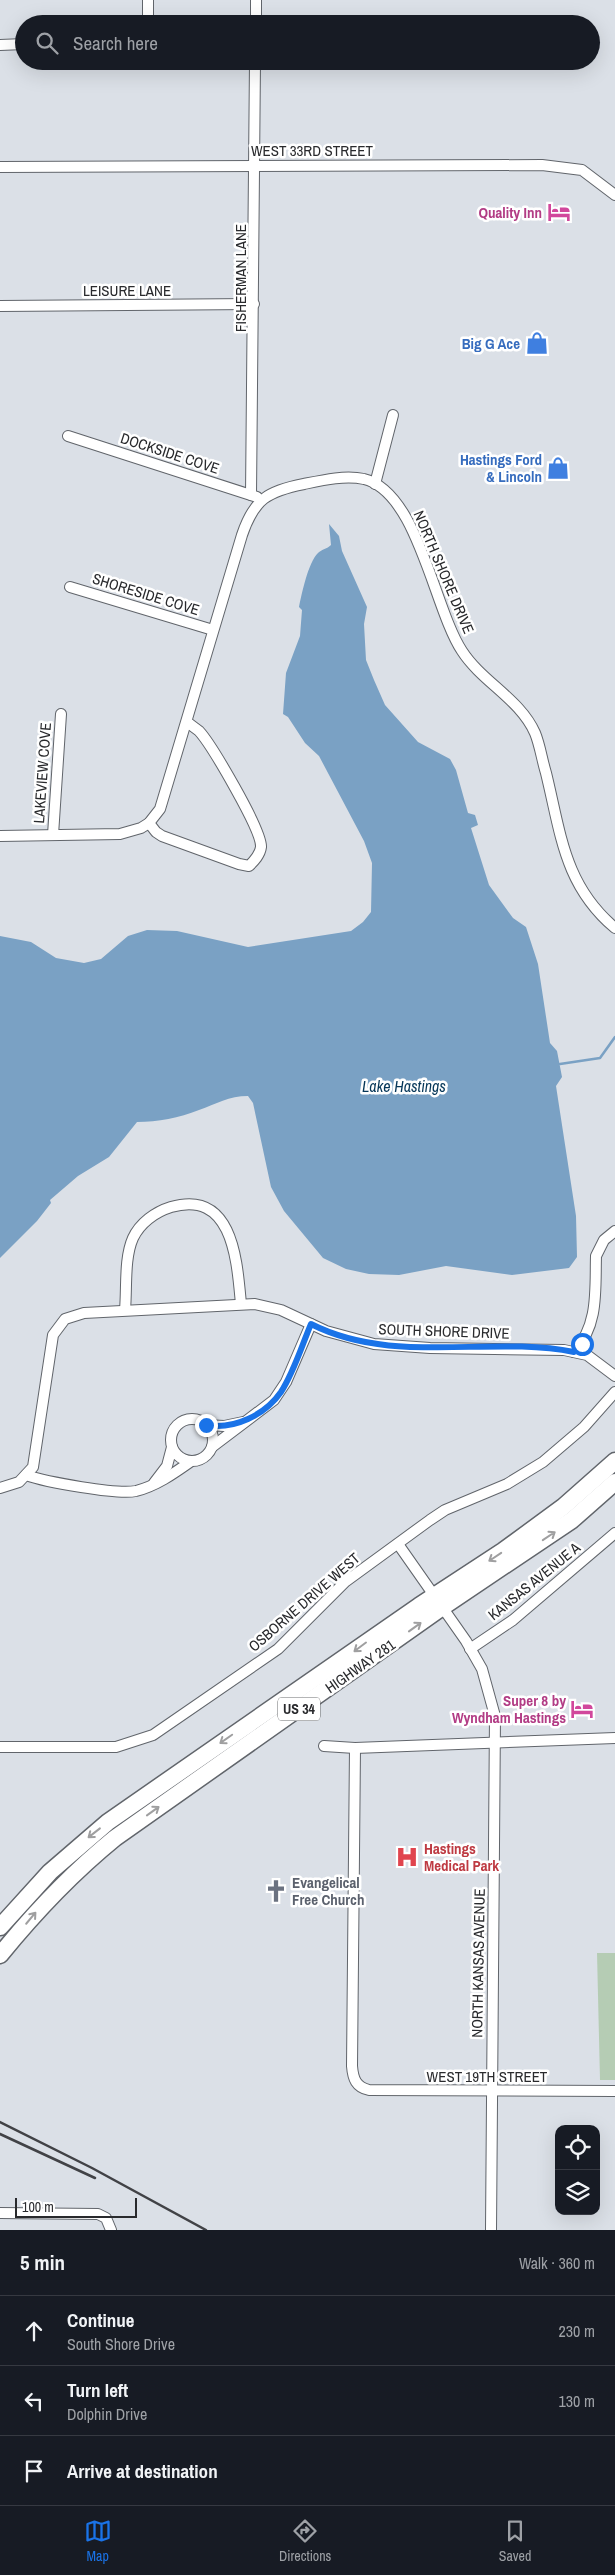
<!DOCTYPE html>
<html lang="en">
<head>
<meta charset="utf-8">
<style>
	body { margin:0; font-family:"Archivo Narrow",sans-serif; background:#242831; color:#f1f3f6 }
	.controls { position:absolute; right:15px; bottom:15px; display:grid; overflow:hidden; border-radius:10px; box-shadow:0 5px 20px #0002 }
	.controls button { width:45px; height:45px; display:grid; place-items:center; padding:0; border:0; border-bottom:1px solid #363941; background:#171b24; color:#f1f3f6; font:25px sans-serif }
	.scale { position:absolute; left:15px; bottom:12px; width:122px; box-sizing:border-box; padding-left:5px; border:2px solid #292a2d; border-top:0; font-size:14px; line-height:18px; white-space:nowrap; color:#292a2d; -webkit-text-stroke:4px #fff; paint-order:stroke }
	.stop { position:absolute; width:15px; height:15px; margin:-11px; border:4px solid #1a73e8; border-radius:50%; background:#fff }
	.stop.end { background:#1a73e8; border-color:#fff; box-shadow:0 1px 5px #0008 }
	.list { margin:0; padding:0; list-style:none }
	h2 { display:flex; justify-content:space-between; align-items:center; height:65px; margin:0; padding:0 20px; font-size:21px }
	h2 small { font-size:16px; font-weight:400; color:#9ea1a6 }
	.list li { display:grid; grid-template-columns:32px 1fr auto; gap:15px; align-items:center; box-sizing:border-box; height:70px; padding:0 20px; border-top:1px solid #363941 }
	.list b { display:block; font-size:19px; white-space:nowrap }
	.list p { margin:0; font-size:16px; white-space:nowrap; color:#9ea1a6 }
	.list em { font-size:16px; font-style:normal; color:#9ea1a6 }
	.icon { flex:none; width:28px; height:28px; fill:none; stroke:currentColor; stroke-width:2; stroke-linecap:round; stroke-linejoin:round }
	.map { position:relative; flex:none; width:615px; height:2230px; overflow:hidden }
	.search { position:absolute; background:#171b24; box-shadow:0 5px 20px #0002; left:15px; right:15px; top:15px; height:55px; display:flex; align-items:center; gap:12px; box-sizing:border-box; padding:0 18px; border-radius:28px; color:#9ea1a6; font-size:19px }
	.sheet { height:275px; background:#171b24 }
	nav { display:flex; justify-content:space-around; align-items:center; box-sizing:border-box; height:70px; border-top:1px solid #363941; background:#171b24; font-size:14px; color:#9ea1a6 }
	nav a { display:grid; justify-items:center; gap:2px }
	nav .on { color:#1a73e8 }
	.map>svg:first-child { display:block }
</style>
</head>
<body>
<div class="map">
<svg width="615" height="2230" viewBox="0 0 615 2230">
	<rect width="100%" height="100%" fill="#dbe0e7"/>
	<path fill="#b5ccb4" d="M 597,1953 L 615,1953 L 615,2080 L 600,2080 Z"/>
	<path fill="#7aa1c4" d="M 329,524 L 339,536 L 342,551 L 367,607 L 364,624 L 366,660 L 374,680 L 385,705 L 418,742 L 450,759 L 456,770 L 468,813 L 475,815 L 478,825 L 471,828 L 489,885 L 513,918 L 526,927 L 538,964 L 550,1043 L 557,1051 L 562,1077 L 556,1086 L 576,1216 L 577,1257 L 569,1268 L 512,1275 L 446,1266 L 399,1275 L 369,1274 L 346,1269 L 323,1258 L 284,1211 L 271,1187 L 253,1103 L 248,1096 C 229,1096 216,1104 199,1110 C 179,1118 158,1122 137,1122 L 109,1157 L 78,1176 L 50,1200 L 51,1203 L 37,1221 L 0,1258 L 0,936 L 31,942 L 56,958 L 84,963 L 101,959 L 128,936 L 147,930 L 177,931 L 248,947 L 351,931 L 363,922 L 371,912 L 372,863 L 364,841 L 319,756 L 305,743 L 288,717 L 283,714 L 286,673 L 300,636 L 302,610 L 299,607 C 302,593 308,563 318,553 C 322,549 327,549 331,545 Z"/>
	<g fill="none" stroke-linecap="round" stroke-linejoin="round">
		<path stroke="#7aa1c4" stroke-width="2.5" d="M 560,1064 L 600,1058 L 615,1037"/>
		<defs>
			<g id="minor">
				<path d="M 148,24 L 148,0"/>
				<path d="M 256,24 L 256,0"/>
				<path d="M 0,45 L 24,44"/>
				<path d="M 0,167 L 542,165 L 582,170 L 615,195"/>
				<path d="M 0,306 L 254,304"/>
				<path d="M 68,436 L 257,497"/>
				<path d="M 375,484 L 393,415"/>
				<path d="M 251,495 L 255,61"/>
				<path d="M 70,587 L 213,630"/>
				<path d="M 149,823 L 156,832 L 162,836 L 239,864 L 249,866 C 254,861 260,855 261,847 C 262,830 211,744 199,731 C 195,728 191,725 187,722"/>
				<path d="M 53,835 L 61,714"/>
				<path d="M 0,836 L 120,834 L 141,828 L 149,823 L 160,809 L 242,535 C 254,499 268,491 304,484 C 323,480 345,475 364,479 C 418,492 434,609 462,651 C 482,682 520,699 535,733 C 540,745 542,760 546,773 C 561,834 564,885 615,928"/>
				<path d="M 125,1310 C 127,1288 124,1258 133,1238 C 140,1223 155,1212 171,1207 C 234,1189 237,1263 241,1304"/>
				<path d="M 574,1352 C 599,1325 595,1290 596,1256 L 604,1240 L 615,1231"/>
				<circle cx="192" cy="1440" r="21"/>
				<path d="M 206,1425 L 224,1426 L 243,1422"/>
				<path d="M 212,1447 L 274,1400 L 286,1382 L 311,1324"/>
				<path d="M 26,1475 C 46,1482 117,1495 136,1491 C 156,1486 173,1474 190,1462"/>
				<path d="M 154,1483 L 167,1466 L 172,1447"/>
				<path d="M 0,1488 L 19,1482 L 33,1467 L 53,1335 L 65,1319 L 84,1313 L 255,1304 L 281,1310 L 326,1331 L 374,1344 L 430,1348 L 564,1350 L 587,1355 L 615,1376"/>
				<path d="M 398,1544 L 466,1641 L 482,1669 L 495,1716 L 491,2230"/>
				<path d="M 470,1649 L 513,1620 L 615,1533"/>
				<path d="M 324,1746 L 355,1748 L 615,1738"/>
				<path d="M 0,1747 L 116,1747 L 153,1735 L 278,1649 L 345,1582 L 430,1520 L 445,1510 L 507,1484 L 543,1462 L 584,1427 L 615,1392"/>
				<path d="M 355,1748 L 352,2066 C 353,2079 356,2087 369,2090 L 615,2091"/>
				<path d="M 0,2213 L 98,2214 L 106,2218 L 111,2230"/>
			</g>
			<g id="trunk">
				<path d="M 0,1927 L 50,1872 L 108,1822 L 419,1606 L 503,1551 L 563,1507 L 615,1461"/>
				<path d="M 0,1955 C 35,1912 72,1873 115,1838 L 441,1608 L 572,1520 L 615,1482"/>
			</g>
		</defs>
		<use href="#minor" stroke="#61656b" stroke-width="12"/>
		<use href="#trunk" stroke="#61656b" stroke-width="19"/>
		<use href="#minor" stroke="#fff" stroke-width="10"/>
		<use href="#trunk" stroke="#fff" stroke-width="16"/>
		<g stroke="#414246" stroke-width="2.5">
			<path d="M 0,2122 L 92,2168 L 206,2230"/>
			<path d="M 0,2134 L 95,2178"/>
		</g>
	</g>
	<defs><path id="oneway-shaft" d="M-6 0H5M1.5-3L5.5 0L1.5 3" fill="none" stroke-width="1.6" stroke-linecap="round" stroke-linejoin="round" transform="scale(1.25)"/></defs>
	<g stroke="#9f9fa0">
		<use href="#oneway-shaft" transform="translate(549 1536) rotate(-34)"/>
		<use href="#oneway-shaft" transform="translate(495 1557) rotate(146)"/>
		<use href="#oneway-shaft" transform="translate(415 1627) rotate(-36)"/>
		<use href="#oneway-shaft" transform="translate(360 1647) rotate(143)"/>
		<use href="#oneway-shaft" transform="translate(226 1739) rotate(145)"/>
		<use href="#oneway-shaft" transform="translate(153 1811) rotate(-36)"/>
		<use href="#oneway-shaft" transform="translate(94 1833) rotate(142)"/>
		<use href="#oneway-shaft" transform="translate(31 1918) rotate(-50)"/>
	</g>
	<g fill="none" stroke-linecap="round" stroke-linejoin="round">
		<path stroke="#1a73e8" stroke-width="6" d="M 206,1425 C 234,1430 265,1415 281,1392 C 294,1372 302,1345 311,1324 C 394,1366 488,1335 574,1352 L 582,1344"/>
	</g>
	<defs>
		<symbol id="hotel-bare" viewBox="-9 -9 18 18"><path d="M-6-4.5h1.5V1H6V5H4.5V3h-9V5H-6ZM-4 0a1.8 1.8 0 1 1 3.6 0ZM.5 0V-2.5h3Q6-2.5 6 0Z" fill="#d1479c" stroke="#fff" stroke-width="2.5" paint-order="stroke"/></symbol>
		<symbol id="shop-bare" viewBox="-9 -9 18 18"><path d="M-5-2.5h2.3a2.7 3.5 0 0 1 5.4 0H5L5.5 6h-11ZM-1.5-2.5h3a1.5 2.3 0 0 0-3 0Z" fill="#3f7fe0" stroke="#fff" stroke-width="2.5" paint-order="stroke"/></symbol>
		<symbol id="hospital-bare" viewBox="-9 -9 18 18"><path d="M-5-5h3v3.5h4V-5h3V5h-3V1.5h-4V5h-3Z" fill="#e0444e" stroke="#fff" stroke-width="2.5" paint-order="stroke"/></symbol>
		<symbol id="church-bare" viewBox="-9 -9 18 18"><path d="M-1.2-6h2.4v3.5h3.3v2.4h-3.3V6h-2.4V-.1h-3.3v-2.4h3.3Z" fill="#6b7280" stroke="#fff" stroke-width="2.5" paint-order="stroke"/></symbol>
	</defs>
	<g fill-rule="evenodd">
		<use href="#hotel-bare" x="543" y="196" width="32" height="32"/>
		<use href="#shop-bare" x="521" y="327" width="32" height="32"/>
		<use href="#shop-bare" x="542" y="452" width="32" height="32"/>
		<use href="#hotel-bare" x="566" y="1693" width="32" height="32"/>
		<use href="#hospital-bare" x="391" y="1841" width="32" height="32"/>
		<use href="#church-bare" x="260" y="1875" width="32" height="32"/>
	</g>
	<g text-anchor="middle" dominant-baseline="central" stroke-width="5" stroke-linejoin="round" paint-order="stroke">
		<rect fill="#fff" stroke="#696a6c" stroke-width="1" x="278" y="1697.5" width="42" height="23" rx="4"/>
		<g font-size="14" font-weight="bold" fill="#292a2d">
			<text x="299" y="1709">US 34</text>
		</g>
		<g font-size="15" fill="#292a2d" stroke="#fff">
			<text x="312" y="150">WEST 33RD STREET</text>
			<text transform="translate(240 278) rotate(-90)">FISHERMAN LANE</text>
			<text x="127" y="290">LEISURE LANE</text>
			<text transform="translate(170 453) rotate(18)">DOCKSIDE COVE</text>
			<text transform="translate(444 572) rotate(67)">NORTH SHORE DRIVE</text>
			<text transform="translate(146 594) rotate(17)">SHORESIDE COVE</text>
			<text transform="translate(42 773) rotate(-86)">LAKEVIEW COVE</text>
			<text transform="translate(444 1331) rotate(2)">SOUTH SHORE DRIVE</text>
			<text transform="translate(534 1581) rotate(-39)">KANSAS AVENUE A</text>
			<text transform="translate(304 1602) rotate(-41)">OSBORNE DRIVE WEST</text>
			<text transform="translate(360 1666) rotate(-35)">HIGHWAY 281</text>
			<text transform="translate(478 1963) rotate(-89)">NORTH KANSAS AVENUE</text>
			<text x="487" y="2076">WEST 19TH STREET</text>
		</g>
		<g font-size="15" font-weight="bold" fill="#b23c85" stroke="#fff" text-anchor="end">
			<text x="542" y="212">Quality Inn</text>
			<text x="566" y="1700">Super 8 by<tspan x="566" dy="17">Wyndham Hastings</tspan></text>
		</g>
		<g font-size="15" font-weight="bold" fill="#366cbe" stroke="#fff" text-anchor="end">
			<text x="520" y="343">Big G Ace</text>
			<text x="542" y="459">Hastings Ford<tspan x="542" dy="17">&amp; Lincoln</tspan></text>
		</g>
		<g font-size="15" font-weight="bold" fill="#be3a42" stroke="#fff" text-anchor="start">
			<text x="424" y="1848">Hastings<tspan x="424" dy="17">Medical Park</tspan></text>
		</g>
		<g font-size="15" font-weight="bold" fill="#5b616d" stroke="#fff" text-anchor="start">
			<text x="292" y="1882">Evangelical<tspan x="292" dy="17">Free Church</tspan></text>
		</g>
		<g font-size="16" font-style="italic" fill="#053658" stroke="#fff">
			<text x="404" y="1086">Lake Hastings</text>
		</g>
	</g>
</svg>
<div class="controls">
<button><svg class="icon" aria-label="locate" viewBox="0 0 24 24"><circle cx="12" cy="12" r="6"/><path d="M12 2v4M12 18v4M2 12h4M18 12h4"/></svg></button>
<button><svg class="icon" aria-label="layers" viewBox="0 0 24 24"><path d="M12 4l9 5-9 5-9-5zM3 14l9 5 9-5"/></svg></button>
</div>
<div class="scale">100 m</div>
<div class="stop" style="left:582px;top:1344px"></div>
<div class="stop end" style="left:206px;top:1425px"></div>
<div class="search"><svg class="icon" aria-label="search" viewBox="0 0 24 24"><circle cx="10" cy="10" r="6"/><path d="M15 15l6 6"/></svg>Search here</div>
</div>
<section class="sheet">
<h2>5 min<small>Walk · 360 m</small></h2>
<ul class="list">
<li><svg class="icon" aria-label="ahead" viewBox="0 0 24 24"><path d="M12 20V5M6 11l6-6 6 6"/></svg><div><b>Continue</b><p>South Shore Drive</p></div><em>230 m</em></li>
<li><svg class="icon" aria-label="left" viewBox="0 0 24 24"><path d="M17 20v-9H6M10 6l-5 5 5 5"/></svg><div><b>Turn left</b><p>Dolphin Drive</p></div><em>130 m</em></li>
<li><svg class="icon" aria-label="arrive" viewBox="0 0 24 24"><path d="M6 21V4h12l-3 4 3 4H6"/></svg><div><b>Arrive at destination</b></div></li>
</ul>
</section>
<nav>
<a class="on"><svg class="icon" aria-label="map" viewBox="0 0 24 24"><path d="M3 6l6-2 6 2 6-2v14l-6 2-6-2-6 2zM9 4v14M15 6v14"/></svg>Map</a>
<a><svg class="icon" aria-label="directions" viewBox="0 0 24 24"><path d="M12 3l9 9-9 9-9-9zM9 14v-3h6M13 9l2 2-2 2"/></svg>Directions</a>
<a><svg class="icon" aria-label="saved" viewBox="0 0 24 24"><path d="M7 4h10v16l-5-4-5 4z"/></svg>Saved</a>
</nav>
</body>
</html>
